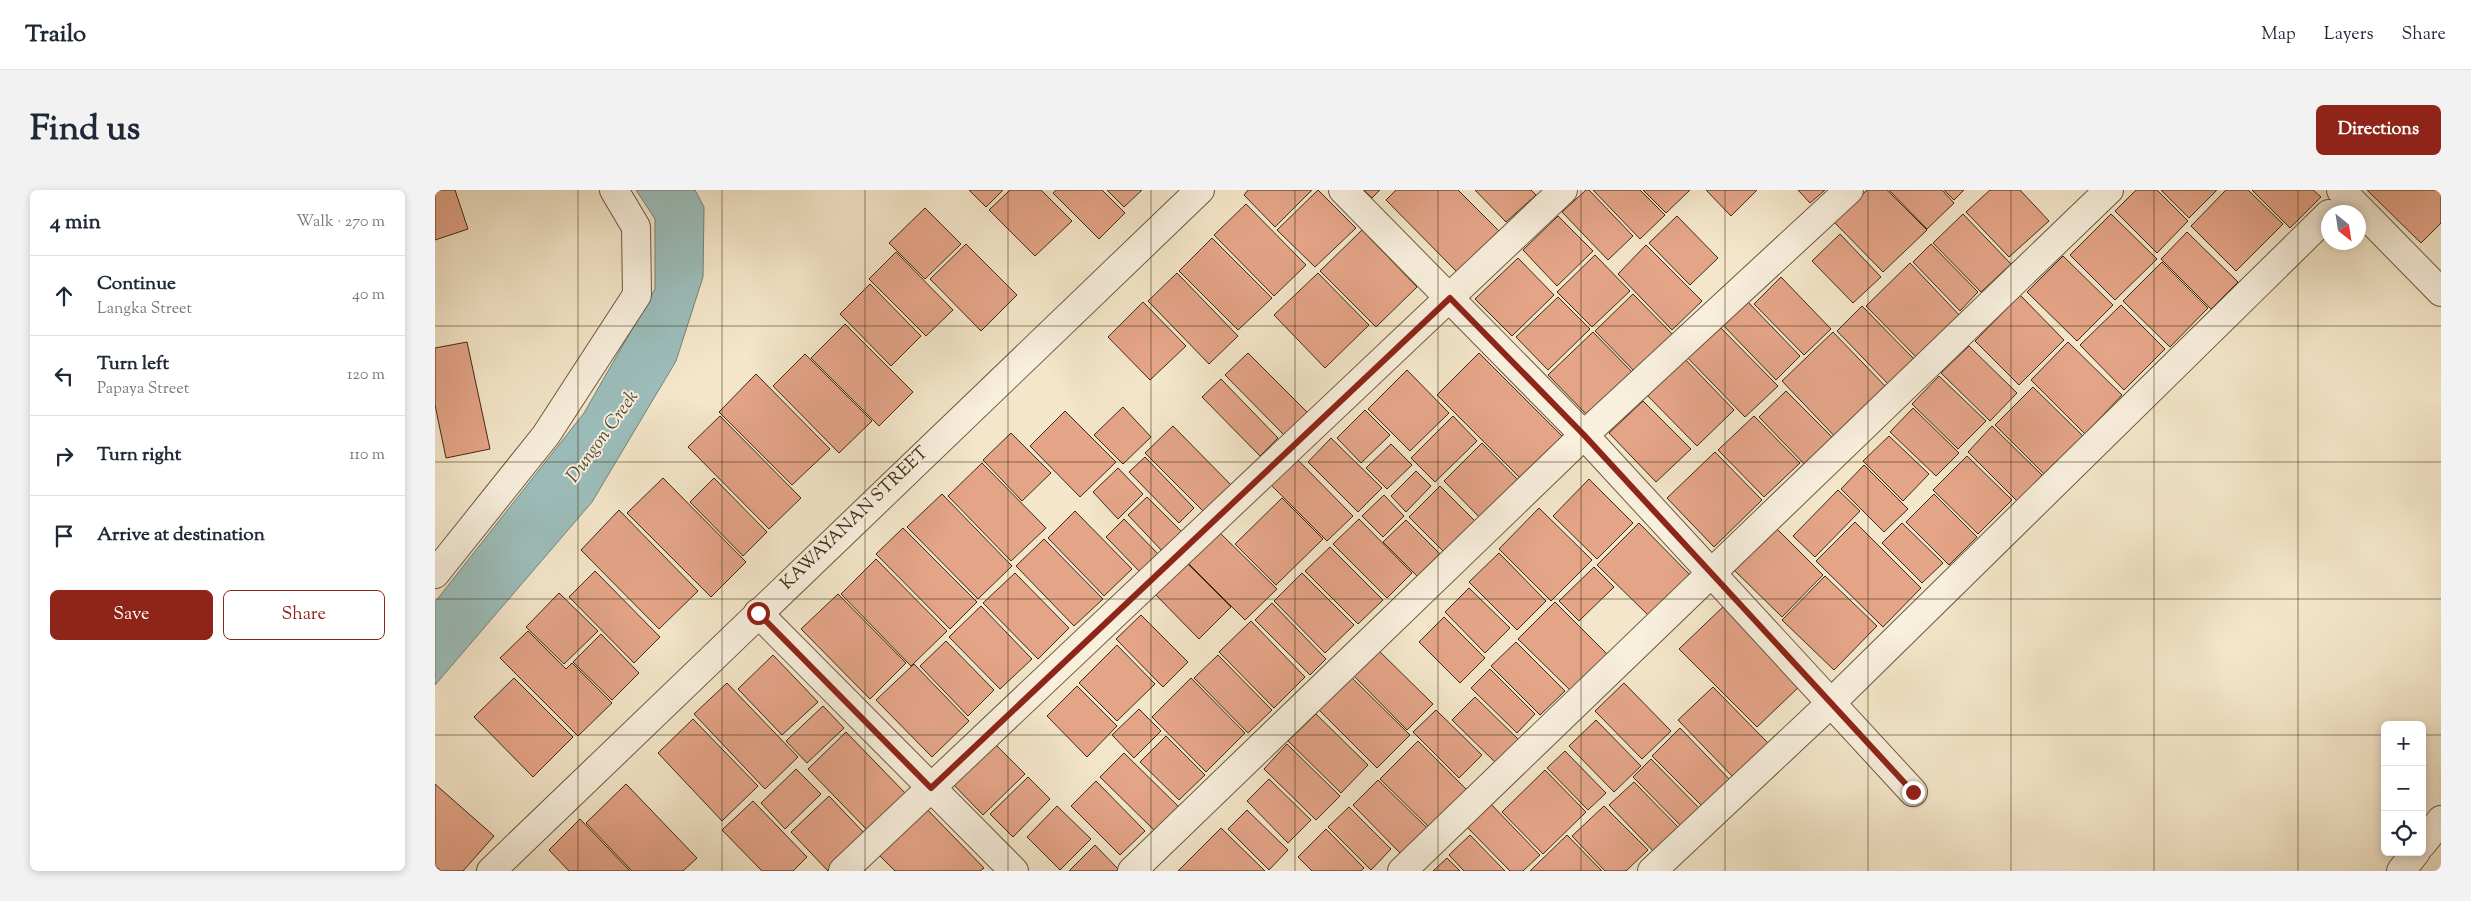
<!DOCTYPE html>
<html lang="en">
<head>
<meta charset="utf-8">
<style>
	body { margin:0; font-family:"Sorts Mill Goudy",serif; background:#f2f2f3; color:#1f2937 }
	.controls { position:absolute; right:15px; bottom:15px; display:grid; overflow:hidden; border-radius:8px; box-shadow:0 2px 8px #0003 }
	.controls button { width:45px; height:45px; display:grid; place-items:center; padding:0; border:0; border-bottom:1px solid #e0e1e3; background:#fff; color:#1f2937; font:25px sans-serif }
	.compass { position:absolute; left:1886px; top:15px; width:45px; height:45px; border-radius:50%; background:#fff; box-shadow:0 2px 8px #0003; rotate:150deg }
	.stop { position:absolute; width:15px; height:15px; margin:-11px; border:4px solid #8f2418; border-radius:50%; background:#fff }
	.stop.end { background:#8f2418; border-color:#fff; box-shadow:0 1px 5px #0008 }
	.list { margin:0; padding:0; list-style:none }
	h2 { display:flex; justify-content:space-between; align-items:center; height:65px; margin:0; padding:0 20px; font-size:21px }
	h2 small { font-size:16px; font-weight:400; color:#747a83 }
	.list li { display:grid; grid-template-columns:32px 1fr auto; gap:15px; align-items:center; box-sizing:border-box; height:80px; padding:0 20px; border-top:1px solid #e0e1e3 }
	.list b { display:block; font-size:19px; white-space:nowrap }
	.list p { margin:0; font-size:16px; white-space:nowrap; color:#747a83 }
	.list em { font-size:16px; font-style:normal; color:#747a83 }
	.actions { display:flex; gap:10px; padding:15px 20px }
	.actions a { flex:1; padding:11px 0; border:1px solid #8f2418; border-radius:8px; text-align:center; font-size:18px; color:#8f2418 }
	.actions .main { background:#8f2418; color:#fff }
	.icon { flex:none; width:28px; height:28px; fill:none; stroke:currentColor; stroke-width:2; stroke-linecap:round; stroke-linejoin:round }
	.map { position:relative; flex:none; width:2006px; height:681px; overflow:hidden; border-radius:8px }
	header { display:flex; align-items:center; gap:30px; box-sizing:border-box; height:70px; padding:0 25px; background:#fff; border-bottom:1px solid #e0e1e3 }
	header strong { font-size:24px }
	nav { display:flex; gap:28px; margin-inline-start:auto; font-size:18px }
	.intro { display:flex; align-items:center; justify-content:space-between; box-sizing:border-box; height:120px; padding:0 30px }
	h1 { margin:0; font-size:35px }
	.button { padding:12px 22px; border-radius:8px; background:#8f2418; color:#fff; font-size:18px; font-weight:700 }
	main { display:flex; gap:30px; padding:0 30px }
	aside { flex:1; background:#fff; border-radius:8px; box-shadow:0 2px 8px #0003 }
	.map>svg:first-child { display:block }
</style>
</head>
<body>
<header>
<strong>Trailo</strong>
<nav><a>Map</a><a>Layers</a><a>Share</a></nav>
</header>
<div class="intro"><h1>Find us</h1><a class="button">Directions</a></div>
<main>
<aside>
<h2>4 min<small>Walk · 270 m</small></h2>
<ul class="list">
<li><svg class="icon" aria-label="ahead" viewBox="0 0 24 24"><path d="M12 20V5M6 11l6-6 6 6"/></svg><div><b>Continue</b><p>Langka Street</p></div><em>40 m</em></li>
<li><svg class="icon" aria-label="left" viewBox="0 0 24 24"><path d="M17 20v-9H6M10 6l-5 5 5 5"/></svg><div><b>Turn left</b><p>Papaya Street</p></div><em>120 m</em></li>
<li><svg class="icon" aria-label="right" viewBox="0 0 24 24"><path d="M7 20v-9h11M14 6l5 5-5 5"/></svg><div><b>Turn right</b></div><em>110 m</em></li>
<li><svg class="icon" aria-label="arrive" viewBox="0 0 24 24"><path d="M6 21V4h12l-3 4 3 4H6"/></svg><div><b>Arrive at destination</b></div></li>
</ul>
<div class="actions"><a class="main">Save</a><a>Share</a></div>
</aside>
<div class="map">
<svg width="2006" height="681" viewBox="0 0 2006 681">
	<rect width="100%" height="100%" fill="#f4e6ca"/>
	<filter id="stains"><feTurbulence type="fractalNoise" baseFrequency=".004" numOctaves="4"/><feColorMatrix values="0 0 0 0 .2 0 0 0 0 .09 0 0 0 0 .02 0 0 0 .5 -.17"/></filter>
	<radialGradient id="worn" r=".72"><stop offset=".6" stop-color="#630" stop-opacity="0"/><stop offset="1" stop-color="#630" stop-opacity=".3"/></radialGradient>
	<path fill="#9cbebc" stroke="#768478" d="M 201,0 L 260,0 L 269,17 L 268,87 L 241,171 L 157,312 L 0,495 L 0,412 L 149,223 L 220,99 L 220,29 Z"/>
	<g fill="#e4a488" stroke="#3e2c12">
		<path d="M 0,0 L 20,0 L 33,39 L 0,50 Z"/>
		<path d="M 534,0 L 568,0 L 551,17 Z"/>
		<path d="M 575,0 L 606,0 L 637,31 L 600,66 L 554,20 Z"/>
		<path d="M 621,0 L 667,0 L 690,23 L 664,49 L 618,3 Z"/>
		<path d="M 672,0 L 707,0 L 689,17 Z"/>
		<path d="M 813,0 L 877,0 L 840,37 L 809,5 Z"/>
		<path d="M 883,0 L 921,38 L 880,77 L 842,40 Z"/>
		<path d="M 929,0 L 945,0 L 937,8 Z"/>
		<path d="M 961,0 L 1023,0 L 1064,41 L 1022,82 L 951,10 Z"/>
		<path d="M 1040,0 L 1096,0 L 1101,5 L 1071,32 Z"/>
		<path d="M 1151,0 L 1154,0 L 1198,46 L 1173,70 L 1127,22 Z"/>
		<path d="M 1158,0 L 1205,0 L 1230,25 L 1205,49 Z"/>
		<path d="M 1208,0 L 1255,0 L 1231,23 Z"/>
		<path d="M 1271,0 L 1322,0 L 1296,26 Z"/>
		<path d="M 1363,0 L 1390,0 L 1375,13 Z"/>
		<path d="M 1432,0 L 1452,0 L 1492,40 L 1448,82 L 1399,32 Z"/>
		<path d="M 1454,0 L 1507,0 L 1519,13 L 1492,39 Z"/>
		<path d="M 1509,0 L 1529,0 L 1519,10 Z"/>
		<path d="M 1555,0 L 1585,0 L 1614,31 L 1574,67 L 1531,22 Z"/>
		<path d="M 1701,0 L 1722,0 L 1753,31 L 1722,63 L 1680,21 Z"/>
		<path d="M 1726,0 L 1782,0 L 1754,28 Z"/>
		<path d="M 1791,0 L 1813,0 L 1848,34 L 1801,81 L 1756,36 Z"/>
		<path d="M 1817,0 L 1878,0 L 1886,7 L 1855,38 Z"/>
		<path d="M 1932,0 L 2006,0 L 2006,33 L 1986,53 Z"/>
		<path d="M 811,14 L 871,75 L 839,106 L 779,45 Z"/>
		<path d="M 490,18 L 526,54 L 490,89 L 454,53 Z"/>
		<path d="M 1528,24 L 1576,74 L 1546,102 L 1498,53 Z"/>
		<path d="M 1676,24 L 1722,69 L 1680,110 L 1635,65 Z"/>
		<path d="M 1123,26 L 1158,61 L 1122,96 L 1088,60 Z"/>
		<path d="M 1242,26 L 1283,68 L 1255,95 L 1214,53 Z"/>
		<path d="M 927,40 L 982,97 L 941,137 L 885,81 Z"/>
		<path d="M 1752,42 L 1803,92 L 1776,119 L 1726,69 Z"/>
		<path d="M 1405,44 L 1446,87 L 1418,113 L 1377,71 Z"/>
		<path d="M 777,48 L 837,108 L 803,140 L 744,81 Z"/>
		<path d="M 531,54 L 582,105 L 546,141 L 495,89 Z"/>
		<path d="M 1496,54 L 1543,102 L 1525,121 L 1478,72 Z"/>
		<path d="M 1211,55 L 1267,111 L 1237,140 L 1183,84 Z"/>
		<path d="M 461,62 L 518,120 L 491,146 L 434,89 Z"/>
		<path d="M 1160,65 L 1195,101 L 1157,137 L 1122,102 Z"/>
		<path d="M 1628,66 L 1678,115 L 1642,151 L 1592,102 Z"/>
		<path d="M 1083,68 L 1119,105 L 1077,146 L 1040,109 Z"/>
		<path d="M 1727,72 L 1773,118 L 1735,157 L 1688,111 Z"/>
		<path d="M 1475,73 L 1529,130 L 1486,172 L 1431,116 Z"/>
		<path d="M 742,83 L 803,146 L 774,174 L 713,111 Z"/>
		<path d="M 883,83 L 934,135 L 890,178 L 839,125 Z"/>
		<path d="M 1346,87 L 1396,139 L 1369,165 L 1319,114 Z"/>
		<path d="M 435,94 L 486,146 L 456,176 L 405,124 Z"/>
		<path d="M 1198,104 L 1241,148 L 1203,185 L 1160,141 Z"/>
		<path d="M 1585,105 L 1629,150 L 1584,195 L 1540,151 Z"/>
		<path d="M 1123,107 L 1155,139 L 1113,180 L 1081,147 Z"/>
		<path d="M 1312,111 L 1365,166 L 1341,190 L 1287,134 Z"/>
		<path d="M 708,112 L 751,156 L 715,190 L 673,147 Z"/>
		<path d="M 1686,115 L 1730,159 L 1689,200 L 1645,155 Z"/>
		<path d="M 1427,116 L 1481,171 L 1455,196 L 1402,141 Z"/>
		<path d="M 1278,130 L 1343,196 L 1310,227 L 1247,162 Z"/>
		<path d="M 410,134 L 478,202 L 444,236 L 376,168 Z"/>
		<path d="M 1158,142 L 1200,185 L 1155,228 L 1113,185 Z"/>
		<path d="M 1398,142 L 1455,201 L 1404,251 L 1347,191 Z"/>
		<path d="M 32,152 L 55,259 L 11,268 L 0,215 L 0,158 Z"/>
		<path d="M 1633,152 L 1687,205 L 1650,244 L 1596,190 Z"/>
		<path d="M 1534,156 L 1582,203 L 1555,231 L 1506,183 Z"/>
		<path d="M 813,163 L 872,222 L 849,245 L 790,185 Z"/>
		<path d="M 1044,163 L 1134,253 L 1092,295 L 1002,205 Z"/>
		<path d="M 370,164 L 437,231 L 404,263 L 338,196 Z"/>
		<path d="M 1245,164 L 1299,220 L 1262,256 L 1207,200 Z"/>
		<path d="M 972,180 L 1014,223 L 975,261 L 933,219 Z"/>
		<path d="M 321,184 L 395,259 L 357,295 L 284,222 Z"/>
		<path d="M 1504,186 L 1551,231 L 1523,259 L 1477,214 Z"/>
		<path d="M 786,189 L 843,248 L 825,266 L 767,207 Z"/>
		<path d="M 1598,197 L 1650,248 L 1612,287 L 1560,235 Z"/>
		<path d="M 1351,201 L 1400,250 L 1372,277 L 1324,227 Z"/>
		<path d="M 1208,211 L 1256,259 L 1221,292 L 1174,243 Z"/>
		<path d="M 688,217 L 716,247 L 688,274 L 659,245 Z"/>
		<path d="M 1478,218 L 1524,263 L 1501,286 L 1455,242 Z"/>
		<path d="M 930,220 L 955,245 L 926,273 L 902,248 Z"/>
		<path d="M 630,221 L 681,272 L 645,307 L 595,256 Z"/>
		<path d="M 285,226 L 366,308 L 334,339 L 253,257 Z"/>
		<path d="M 1018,226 L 1042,251 L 1000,292 L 976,268 Z"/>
		<path d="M 1319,226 L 1365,273 L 1329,307 L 1283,260 Z"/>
		<path d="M 738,236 L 799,298 L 772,325 L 710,263 Z"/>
		<path d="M 1557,236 L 1608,286 L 1583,312 L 1533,262 Z"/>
		<path d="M 576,243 L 616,283 L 587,311 L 548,270 Z"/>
		<path d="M 1454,246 L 1494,284 L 1468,311 L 1428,271 Z"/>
		<path d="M 896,248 L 947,298 L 923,322 L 873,272 Z"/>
		<path d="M 1047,253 L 1087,294 L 1049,332 L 1009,291 Z"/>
		<path d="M 956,254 L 977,275 L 952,299 L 931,278 Z"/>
		<path d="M 1280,262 L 1327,310 L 1279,357 L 1232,308 Z"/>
		<path d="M 858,265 L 918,326 L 892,351 L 832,291 Z"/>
		<path d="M 1532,266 L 1577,310 L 1543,344 L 1498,300 Z"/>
		<path d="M 710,267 L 759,318 L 744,333 L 694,282 Z"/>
		<path d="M 547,273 L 611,338 L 576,371 L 513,306 Z"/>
		<path d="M 1429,275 L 1473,319 L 1449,342 L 1406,299 Z"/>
		<path d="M 683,278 L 708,304 L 683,329 L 658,302 Z"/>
		<path d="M 981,281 L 996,296 L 971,322 L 956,306 Z"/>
		<path d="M 228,288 L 311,372 L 276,407 L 192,323 Z"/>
		<path d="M 279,288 L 332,342 L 308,366 L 255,312 Z"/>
		<path d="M 1154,289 L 1198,333 L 1162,369 L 1118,326 Z"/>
		<path d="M 1005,296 L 1046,337 L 1015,368 L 974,327 Z"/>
		<path d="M 1403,300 L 1425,321 L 1380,367 L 1358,346 Z"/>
		<path d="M 507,304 L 577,376 L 543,409 L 472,337 Z"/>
		<path d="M 1499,304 L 1542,347 L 1514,375 L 1471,332 Z"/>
		<path d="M 949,305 L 969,326 L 948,347 L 927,326 Z"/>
		<path d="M 712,307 L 748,343 L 728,362 L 693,325 Z"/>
		<path d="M 847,308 L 888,349 L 841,395 L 800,354 Z"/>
		<path d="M 1104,318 L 1157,370 L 1116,411 L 1064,359 Z"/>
		<path d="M 184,320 L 263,401 L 224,439 L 146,360 Z"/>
		<path d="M 640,321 L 697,379 L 669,406 L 613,348 Z"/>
		<path d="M 689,329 L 726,367 L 708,385 L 671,347 Z"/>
		<path d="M 924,329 L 977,383 L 952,408 L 898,354 Z"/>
		<path d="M 971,330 L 1005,364 L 982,386 L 948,352 Z"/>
		<path d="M 1420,332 L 1486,398 L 1448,437 L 1381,371 Z"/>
		<path d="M 1204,333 L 1257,387 L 1216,428 L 1162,375 Z"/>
		<path d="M 1467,333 L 1508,373 L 1487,393 L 1447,353 Z"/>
		<path d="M 468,338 L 542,412 L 515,439 L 441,364 Z"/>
		<path d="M 1341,338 L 1388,385 L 1347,427 L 1299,380 Z"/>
		<path d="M 781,339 L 842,399 L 810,430 L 750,370 Z"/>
		<path d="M 609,349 L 668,409 L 639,436 L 581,376 Z"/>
		<path d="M 895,357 L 948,410 L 923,434 L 870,381 Z"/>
		<path d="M 1064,363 L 1111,411 L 1082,440 L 1034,392 Z"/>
		<path d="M 747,368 L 796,417 L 764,449 L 716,400 Z"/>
		<path d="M 441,369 L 512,441 L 476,476 L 406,404 Z"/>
		<path d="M 1159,377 L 1179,397 L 1144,431 L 1124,411 Z"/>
		<path d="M 160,381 L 225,447 L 199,473 L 134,407 Z"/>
		<path d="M 580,383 L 634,438 L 603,469 L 548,413 Z"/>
		<path d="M 867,383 L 919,435 L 890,463 L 839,411 Z"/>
		<path d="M 1390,386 L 1442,436 L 1399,480 L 1347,430 Z"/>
		<path d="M 1034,398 L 1075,438 L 1050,463 L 1010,422 Z"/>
		<path d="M 124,403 L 163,441 L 129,474 L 91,437 Z"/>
		<path d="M 403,404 L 471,473 L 435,509 L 366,439 Z"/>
		<path d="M 1120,412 L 1174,466 L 1137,502 L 1083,449 Z"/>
		<path d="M 837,413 L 891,469 L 875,485 L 820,430 Z"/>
		<path d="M 1290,415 L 1367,494 L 1322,537 L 1244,459 Z"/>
		<path d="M 546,416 L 597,469 L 565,499 L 514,447 Z"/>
		<path d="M 706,425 L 753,472 L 728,497 L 681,449 Z"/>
		<path d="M 1009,427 L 1050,468 L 1025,493 L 984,452 Z"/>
		<path d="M 816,431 L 870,487 L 839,518 L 784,462 Z"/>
		<path d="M 93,441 L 131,479 L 137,473 L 177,513 L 143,546 L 65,468 Z"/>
		<path d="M 166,444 L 204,483 L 177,510 L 138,472 Z"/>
		<path d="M 511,451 L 559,500 L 533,526 L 485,476 Z"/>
		<path d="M 1081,452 L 1130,501 L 1105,525 L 1056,476 Z"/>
		<path d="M 682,455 L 720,494 L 682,531 L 644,493 Z"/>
		<path d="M 939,456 L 998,514 L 972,540 L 914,481 Z"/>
		<path d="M 338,465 L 383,512 L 347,545 L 303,499 Z"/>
		<path d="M 783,465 L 837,520 L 813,543 L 759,488 Z"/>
		<path d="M 479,474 L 534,531 L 497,567 L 441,510 Z"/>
		<path d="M 908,479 L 975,545 L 942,578 L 875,511 Z"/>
		<path d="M 1055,479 L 1100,524 L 1082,543 L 1036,498 Z"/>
		<path d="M 79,488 L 138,547 L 98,587 L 39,527 Z"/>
		<path d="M 756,488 L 810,543 L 771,582 L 717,527 Z"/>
		<path d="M 292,493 L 363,567 L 330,599 L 259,524 Z"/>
		<path d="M 1189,493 L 1236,541 L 1207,569 L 1160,521 Z"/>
		<path d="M 642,496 L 682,536 L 652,567 L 612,526 Z"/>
		<path d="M 1278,497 L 1336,556 L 1301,590 L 1243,530 Z"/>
		<path d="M 1040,507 L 1087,553 L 1064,576 L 1017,530 Z"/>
		<path d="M 388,516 L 409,538 L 372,573 L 351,551 Z"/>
		<path d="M 704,519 L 726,541 L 699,568 L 677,545 Z"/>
		<path d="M 1001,520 L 1047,565 L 1024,588 L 978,542 Z"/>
		<path d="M 881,524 L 933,575 L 906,603 L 853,551 Z"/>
		<path d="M 258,529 L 323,596 L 287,631 L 223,563 Z"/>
		<path d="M 1161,530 L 1206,576 L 1179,602 L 1134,556 Z"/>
		<path d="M 1245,538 L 1298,593 L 1271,620 L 1217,566 Z"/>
		<path d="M 411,542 L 473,606 L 434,642 L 373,579 Z"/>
		<path d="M 731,546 L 770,585 L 744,610 L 705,572 Z"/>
		<path d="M 553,547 L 590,584 L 548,625 L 512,588 Z"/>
		<path d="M 983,551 L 1036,604 L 998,641 L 945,589 Z"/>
		<path d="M 852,554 L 905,606 L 881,630 L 829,579 Z"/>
		<path d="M 1130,561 L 1171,603 L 1153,620 L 1112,578 Z"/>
		<path d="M 689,563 L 744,617 L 720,641 L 665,587 Z"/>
		<path d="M 1216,569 L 1269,623 L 1250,640 L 1198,587 Z"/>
		<path d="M 361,579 L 386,604 L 350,639 L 326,613 Z"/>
		<path d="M 1110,580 L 1151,622 L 1108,664 L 1067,622 Z"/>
		<path d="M 593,587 L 615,609 L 578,647 L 555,624 Z"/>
		<path d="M 834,589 L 876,630 L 853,653 L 812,611 Z"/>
		<path d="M 943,590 L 992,638 L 966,664 L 918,615 Z"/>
		<path d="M 661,591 L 710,641 L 685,665 L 636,616 Z"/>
		<path d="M 1199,592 L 1247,641 L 1222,665 L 1174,615 Z"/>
		<path d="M 0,594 L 59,646 L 28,681 L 6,681 L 0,676 Z"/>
		<path d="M 191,594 L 262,668 L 248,681 L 197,681 L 151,633 Z"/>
		<path d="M 394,606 L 432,646 L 396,681 L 393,681 L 356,642 Z"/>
		<path d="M 1052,610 L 1105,665 L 1088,681 L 1075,681 L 1028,633 Z"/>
		<path d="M 318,611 L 372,667 L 358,681 L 327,681 L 287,640 Z"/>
		<path d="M 487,614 L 549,678 L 545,681 L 460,681 L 439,660 Z"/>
		<path d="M 622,616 L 656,649 L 625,680 L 592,647 Z"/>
		<path d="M 1169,616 L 1213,660 L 1191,681 L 1170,681 L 1137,646 Z"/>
		<path d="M 914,617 L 956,659 L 936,680 L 893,637 Z"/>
		<path d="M 812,620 L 853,660 L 834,680 L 793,639 Z"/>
		<path d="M 145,629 L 195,681 L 134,681 L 114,660 Z"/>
		<path d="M 786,638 L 830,681 L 743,681 Z"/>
		<path d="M 891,639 L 929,678 L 926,681 L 877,681 L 863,667 Z"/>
		<path d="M 1035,645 L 1070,681 L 1029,681 L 1014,665 Z"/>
		<path d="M 1132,645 L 1167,681 L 1095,681 Z"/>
		<path d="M 660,655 L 683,679 L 682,681 L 634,681 Z"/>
		<path d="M 1012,668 L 1025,681 L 998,681 Z"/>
	</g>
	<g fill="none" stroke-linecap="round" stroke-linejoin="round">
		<defs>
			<g id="pedestrian">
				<path d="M 0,384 L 111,245 L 202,105 L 201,37 L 179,0"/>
				<path d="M 1987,654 L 2006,630"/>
				<path d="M 1966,681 L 1981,662"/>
			</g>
			<g id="minor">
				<path d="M 908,0 L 1149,245 L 1478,602"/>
				<path d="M 1906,0 L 2006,102"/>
				<path d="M 323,423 L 579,681"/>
				<path d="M 56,681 L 765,0"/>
				<path d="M 408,681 L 1128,0"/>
				<path d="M 697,681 L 1149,245 L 1414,0"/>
				<path d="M 967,681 L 1674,0"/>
				<path d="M 1217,681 L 1396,513 L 1894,24"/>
			</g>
		</defs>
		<use href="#pedestrian" stroke="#6c5a40" stroke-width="30"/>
		<use href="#minor" stroke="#6c5a40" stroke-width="30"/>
		<use href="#pedestrian" stroke="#f8efdd" stroke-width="28"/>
		<use href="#minor" stroke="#f8efdd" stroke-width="28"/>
	</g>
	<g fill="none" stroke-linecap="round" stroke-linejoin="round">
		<path stroke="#8f2418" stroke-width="6" d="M 323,423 L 496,598 L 1015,108 L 1149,245 L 1478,602"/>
	</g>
	<path fill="none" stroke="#3e2c12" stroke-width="1" stroke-opacity="0.55" d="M 143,0 L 143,681M 287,0 L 287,681M 430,0 L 430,681M 573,0 L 573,681M 716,0 L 716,681M 860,0 L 860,681M 1003,0 L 1003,681M 1146,0 L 1146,681M 1290,0 L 1290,681M 1433,0 L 1433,681M 1576,0 L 1576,681M 1719,0 L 1719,681M 1863,0 L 1863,681M 0,136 L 2006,136M 0,272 L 2006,272M 0,409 L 2006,409M 0,545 L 1950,545M 1987,545 L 2006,545"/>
	<g text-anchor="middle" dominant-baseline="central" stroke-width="4" stroke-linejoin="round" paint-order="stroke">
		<g font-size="18" fill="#3e2c12" stroke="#f8efdd">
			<text transform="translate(420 329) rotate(-44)">KAWAYANAN STREET</text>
		</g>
		<g font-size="19" font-style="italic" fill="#56503c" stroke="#f8efdd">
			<text transform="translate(168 247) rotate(-54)">Dungon Creek</text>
		</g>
	</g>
	<rect width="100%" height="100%" filter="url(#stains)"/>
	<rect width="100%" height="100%" fill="url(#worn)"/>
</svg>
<div class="controls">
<button>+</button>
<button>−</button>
<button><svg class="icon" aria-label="locate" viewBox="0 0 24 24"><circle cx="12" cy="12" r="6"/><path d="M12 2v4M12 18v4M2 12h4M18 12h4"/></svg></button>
</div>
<svg class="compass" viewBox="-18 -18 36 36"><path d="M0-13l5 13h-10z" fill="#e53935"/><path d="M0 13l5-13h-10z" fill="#747a83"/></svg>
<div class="stop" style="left:323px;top:423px"></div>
<div class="stop end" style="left:1478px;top:602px"></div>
</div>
</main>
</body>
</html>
